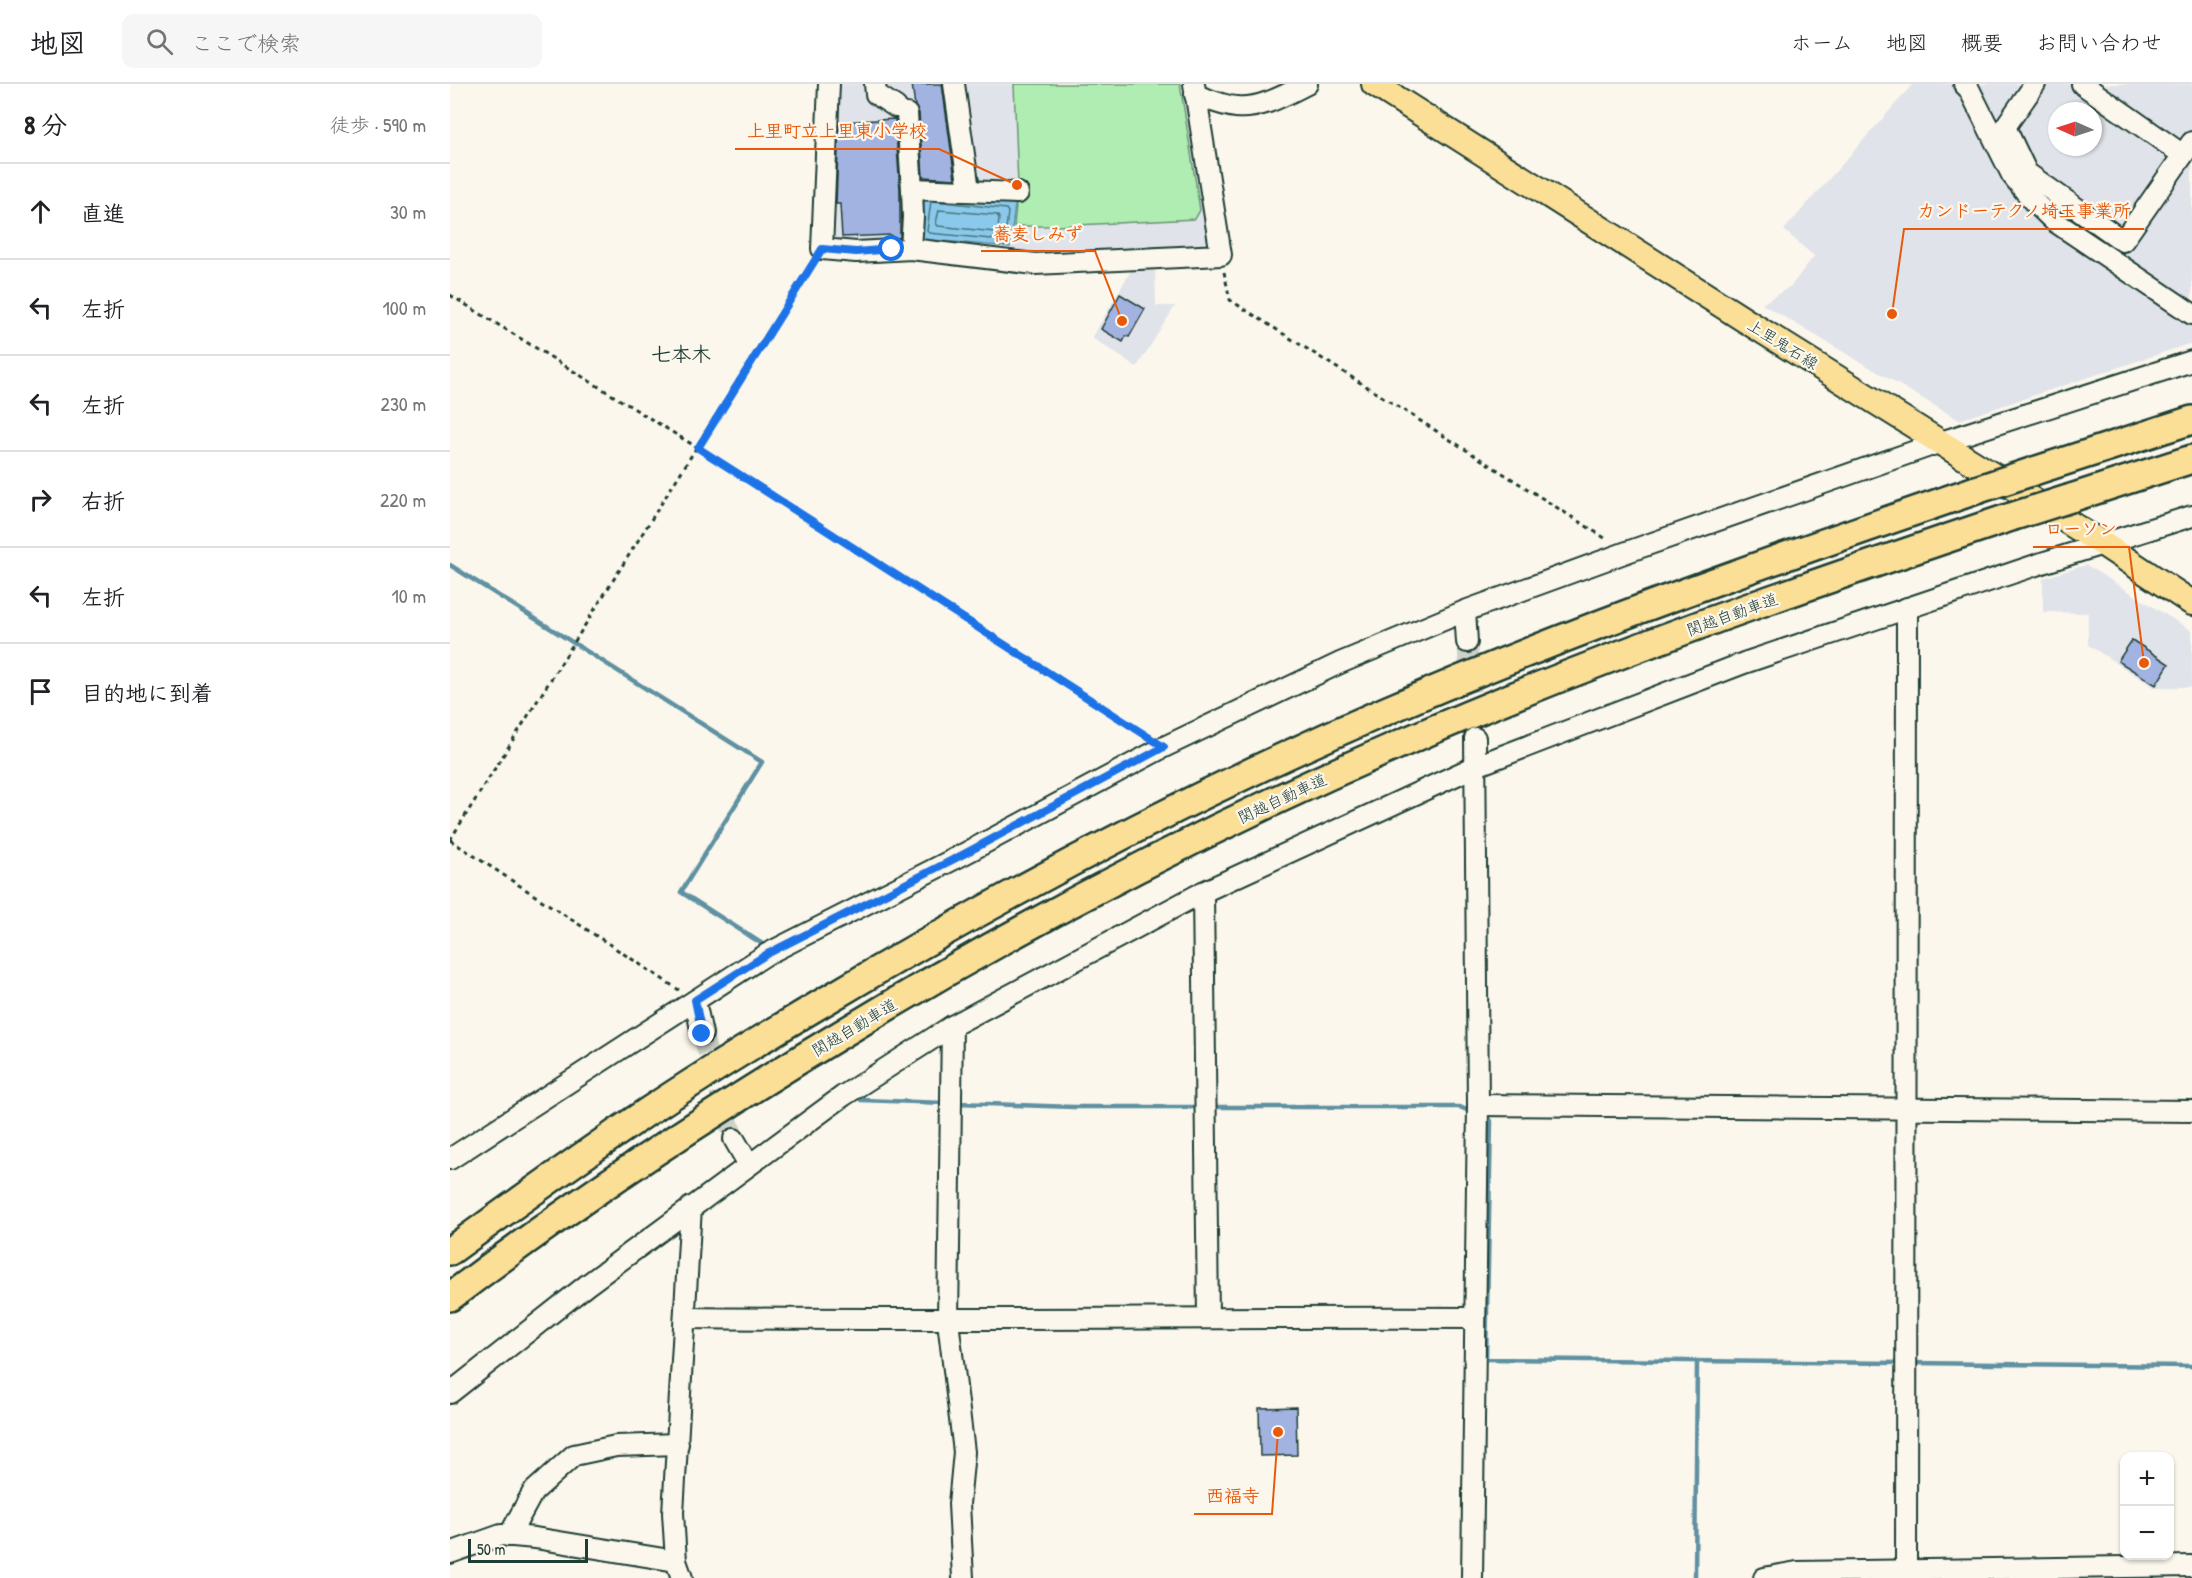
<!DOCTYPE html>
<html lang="ja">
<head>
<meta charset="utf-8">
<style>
	body { margin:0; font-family:"Patrick Hand","Klee One",sans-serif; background:#f6f6f6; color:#202124 }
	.controls { position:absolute; right:18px; bottom:18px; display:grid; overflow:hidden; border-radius:12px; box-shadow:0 2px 4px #0004 }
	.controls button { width:54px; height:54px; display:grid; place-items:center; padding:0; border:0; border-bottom:2px solid #e0e0e0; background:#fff; color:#202124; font:30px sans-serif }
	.compass { position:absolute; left:1598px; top:18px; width:54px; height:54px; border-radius:50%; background:#fff; box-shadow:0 2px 4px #0004; rotate:273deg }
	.scale { position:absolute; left:18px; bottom:15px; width:120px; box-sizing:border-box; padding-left:6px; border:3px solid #1f3d34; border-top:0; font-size:16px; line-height:21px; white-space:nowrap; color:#1f3d34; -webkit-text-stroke:4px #fbf7ec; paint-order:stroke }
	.stop { position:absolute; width:18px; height:18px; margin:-14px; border:4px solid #1a73e8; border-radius:50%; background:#fff }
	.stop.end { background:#1a73e8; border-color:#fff; box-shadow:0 2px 6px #0008 }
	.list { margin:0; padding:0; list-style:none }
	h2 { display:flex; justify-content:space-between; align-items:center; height:78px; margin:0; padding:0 24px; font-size:26px }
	h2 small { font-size:20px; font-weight:400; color:#757577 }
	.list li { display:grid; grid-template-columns:39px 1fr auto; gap:18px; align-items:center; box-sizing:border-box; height:96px; padding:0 24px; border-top:2px solid #e0e0e0 }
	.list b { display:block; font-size:22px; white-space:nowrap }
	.list em { font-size:20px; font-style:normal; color:#757577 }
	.icon { flex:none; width:33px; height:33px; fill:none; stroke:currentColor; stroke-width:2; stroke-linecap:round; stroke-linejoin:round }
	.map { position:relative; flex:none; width:1742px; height:1494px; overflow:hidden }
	header { display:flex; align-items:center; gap:36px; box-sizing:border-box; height:84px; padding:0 30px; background:#fff; border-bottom:2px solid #e0e0e0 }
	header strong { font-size:28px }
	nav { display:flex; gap:33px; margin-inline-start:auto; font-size:21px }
	.search { width:420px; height:54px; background:#f6f6f6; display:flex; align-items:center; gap:15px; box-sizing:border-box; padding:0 21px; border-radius:12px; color:#757577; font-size:22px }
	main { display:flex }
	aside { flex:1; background:#fff }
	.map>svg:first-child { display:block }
</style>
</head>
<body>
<header>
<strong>地図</strong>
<div class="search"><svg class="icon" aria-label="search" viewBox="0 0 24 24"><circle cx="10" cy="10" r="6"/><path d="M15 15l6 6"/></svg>ここで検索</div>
<nav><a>ホーム</a><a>地図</a><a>概要</a><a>お問い合わせ</a></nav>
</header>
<main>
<aside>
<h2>8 分<small>徒歩 · 590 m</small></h2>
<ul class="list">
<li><svg class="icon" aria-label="ahead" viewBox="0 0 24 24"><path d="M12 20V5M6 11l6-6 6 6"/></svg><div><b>直進</b></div><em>30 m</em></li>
<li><svg class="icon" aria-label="left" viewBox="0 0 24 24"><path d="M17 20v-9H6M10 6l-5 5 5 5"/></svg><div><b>左折</b></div><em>100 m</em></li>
<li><svg class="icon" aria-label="left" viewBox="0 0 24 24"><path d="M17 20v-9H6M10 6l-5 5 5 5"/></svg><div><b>左折</b></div><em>230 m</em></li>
<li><svg class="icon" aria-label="right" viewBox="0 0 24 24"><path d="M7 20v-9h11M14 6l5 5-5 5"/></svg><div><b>右折</b></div><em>220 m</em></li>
<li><svg class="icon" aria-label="left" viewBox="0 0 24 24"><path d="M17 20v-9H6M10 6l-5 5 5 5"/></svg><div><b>左折</b></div><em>10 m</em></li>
<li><svg class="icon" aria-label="arrive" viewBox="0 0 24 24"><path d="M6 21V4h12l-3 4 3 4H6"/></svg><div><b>目的地に到着</b></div></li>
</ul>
</aside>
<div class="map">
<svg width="1742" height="1494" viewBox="0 0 1742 1494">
	<rect width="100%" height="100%" fill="#fbf7ec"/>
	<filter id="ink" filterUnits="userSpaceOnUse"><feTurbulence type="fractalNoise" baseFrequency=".0167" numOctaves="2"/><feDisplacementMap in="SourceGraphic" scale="12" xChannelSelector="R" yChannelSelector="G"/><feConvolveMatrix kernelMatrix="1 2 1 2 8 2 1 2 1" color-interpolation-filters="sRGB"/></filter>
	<g filter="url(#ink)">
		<g fill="#e0e3e9" fill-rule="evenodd">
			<path d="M 386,0 L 738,0 L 764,161 L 760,166 L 604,174 L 381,160 Z"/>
			<path d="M 1463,0 L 1508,0 L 1558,97 L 1742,238 L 1742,259 L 1509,336 L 1312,220 L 1341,202 L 1364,172 L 1334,146 Z"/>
			<path d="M 1522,0 L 1742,0 L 1742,222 L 1616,136 L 1594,118 ZM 1607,27 L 1643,27 L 1643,63 L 1607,63 Z"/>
			<path d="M 705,182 L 706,222 L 725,222 L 687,283 L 642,254 L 683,183 Z"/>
			<path d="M 1636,481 L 1742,547 L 1742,603 L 1704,603 L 1638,561 L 1638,529 L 1593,528 L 1593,494 Z"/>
		</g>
		<path fill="#b0edb3" stroke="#689574" stroke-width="1.5" d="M 564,0 L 730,0 L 750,126 L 745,135 L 607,142 L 564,142 L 568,101 Z"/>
		<path fill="#8ac9eb" stroke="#5f91a2" stroke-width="1.5" d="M 475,108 L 487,112 L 565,120 L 560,163 L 470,155 Z"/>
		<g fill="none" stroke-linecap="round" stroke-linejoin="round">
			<g stroke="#4a757d" stroke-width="1.5">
				<path d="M 481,117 L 477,147 L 479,149 L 552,156 L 555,154 L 558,128 L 556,125 L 485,117"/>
				<path d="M 489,126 L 547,131 L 549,134 L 548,146 L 545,148 L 488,142 L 486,139 Z"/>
			</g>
			<g stroke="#5f91a2" stroke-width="4.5">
				<path d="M 0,481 L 312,678 L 231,808 L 314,861 L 317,864"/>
				<path d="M 406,1008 L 411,1016 L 495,1019"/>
				<path d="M 506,1019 L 624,1023 L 750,1023"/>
				<path d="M 761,1023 L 1010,1023 L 1021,1028"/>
				<path d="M 1035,1034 L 1041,1037 L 1036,1275 L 1451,1279"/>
				<path d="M 1460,1279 L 1742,1282"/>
				<path d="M 1245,1494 L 1247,1277"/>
			</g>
		</g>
		<g fill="#a2b3e2" stroke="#1f3d34" stroke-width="1.5">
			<path d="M 462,0 L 492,0 L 505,95 L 473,93 L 469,29 L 465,22 Z"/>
			<path d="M 445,35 L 450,106 L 450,154 L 441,154 L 441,151 L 392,153 L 390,120 L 386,120 L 389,38 Z"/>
			<path d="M 670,210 L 695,225 L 679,253 L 676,252 L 673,258 L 651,245 Z"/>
			<path d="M 1682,556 L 1719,580 L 1706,601 L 1668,577 Z"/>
			<path d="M 846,1323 L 847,1371 L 810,1372 L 809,1324 Z"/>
		</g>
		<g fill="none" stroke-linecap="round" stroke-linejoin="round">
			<g stroke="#cfd2c7" stroke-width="20" stroke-dasharray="20 10" stroke-linecap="butt">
				<path d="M 1017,558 L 1024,640"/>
				<path d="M 252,950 L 284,1055"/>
			</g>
			<defs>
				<g id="minor">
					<path d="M 379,0 L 372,165 L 406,168 L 461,165 L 585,180 L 771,171 L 744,0"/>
					<path d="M 425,0 L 426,10 L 446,23"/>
					<path d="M 504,0 L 519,106"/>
					<path d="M 1514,0 L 1519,5 L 1562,91 L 1583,117 L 1604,137 L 1742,230"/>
					<path d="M 1585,0 L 1555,43 L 1577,89 L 1673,157 L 1733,71"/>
					<path d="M 1632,0 L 1733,71 L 1742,58"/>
					<path d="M 745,11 C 758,15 773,22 786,23 C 809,26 837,10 857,0"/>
					<path d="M 457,30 L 462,105"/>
					<path d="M 461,165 L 463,133 L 462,105 L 568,109"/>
					<path d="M 1015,527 L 1017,558"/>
					<path d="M 753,808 L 758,1233"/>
					<path d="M 245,917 L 252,950"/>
					<path d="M 502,942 L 498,1237 L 514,1368 L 509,1420 L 513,1494"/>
					<path d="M 1028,1021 L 1742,1027"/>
					<path d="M 284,1055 L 299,1081"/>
					<path d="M 0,1075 L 317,870 L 512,771 L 714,663 L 890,579 L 1015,527 L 1177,468 L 1491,358 L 1742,277"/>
					<path d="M 236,1234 C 499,1237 762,1233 1025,1234"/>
					<path d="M 0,1309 L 137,1201 L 393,1012 L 502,942 L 753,808 L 1026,682 L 1294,579 L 1592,479 L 1742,432"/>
					<path d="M 59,1452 L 83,1408 L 124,1371 L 166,1362 L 228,1360"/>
					<path d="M 0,1469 L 51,1451 L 85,1454 L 226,1477"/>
					<path d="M 232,1494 L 226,1477 L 223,1429 L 241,1123"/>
					<path d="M 1022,1494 L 1028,1021 L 1025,654"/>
					<path d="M 1314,1494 L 1347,1488 L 1742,1482"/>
					<path d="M 1456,1494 L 1457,524"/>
				</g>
				<path id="major" d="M 924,0 L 1301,240 L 1653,460 L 1742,519"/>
				<g id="highway">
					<path d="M 1584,387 L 1742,336"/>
					<path d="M 1621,414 L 1742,375"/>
					<path d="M 0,1167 C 65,1120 130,1073 197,1028 C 254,990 313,954 372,919 C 554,810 743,710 938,626 C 1130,543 1328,474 1526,406"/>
					<path d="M 0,1213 C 126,1117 259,1030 395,948 C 573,840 759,743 950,660 C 1149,573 1355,502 1561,433"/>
				</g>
			</defs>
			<use href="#minor" stroke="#1f3d34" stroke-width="24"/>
			<use href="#major" stroke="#1f3d34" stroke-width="28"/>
			<use href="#highway" stroke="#1f3d34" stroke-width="32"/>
			<g stroke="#1f3d34" stroke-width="3" stroke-dasharray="4.5 4.5" stroke-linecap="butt">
				<path d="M 774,188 L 780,216 L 1158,456"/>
				<path d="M 0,211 L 248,364 L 697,653"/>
				<path d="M 0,756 L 363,178"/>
				<path d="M 0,756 L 229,906"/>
			</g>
			<use href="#minor" stroke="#fbf7ec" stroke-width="20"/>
			<use href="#major" stroke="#fbdf96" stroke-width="24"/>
			<use href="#highway" stroke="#fbdf96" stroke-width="27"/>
			<defs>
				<g id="highway-bridge">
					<path d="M 1526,406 L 1584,387"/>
					<path d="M 1561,433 L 1621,414"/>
				</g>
			</defs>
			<use href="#highway-bridge" stroke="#1f3d34" stroke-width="32" stroke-linecap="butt"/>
			<use href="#highway-bridge" stroke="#fbdf96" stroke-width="27"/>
		</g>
	</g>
	<g fill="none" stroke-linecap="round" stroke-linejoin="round" filter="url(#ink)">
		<path stroke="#1a73e8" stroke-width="8" d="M 252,950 L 245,916 L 317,870 L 512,771 L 714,663 L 248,364 L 372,165 L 406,168 L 442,165"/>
	</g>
	<g text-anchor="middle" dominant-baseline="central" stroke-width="4.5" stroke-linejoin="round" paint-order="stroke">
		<g font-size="16" fill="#1f3d34" stroke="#fbf7ec">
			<text transform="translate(1333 260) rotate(32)">上里鬼石線</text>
			<text transform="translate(1282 530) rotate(-20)">関越自動車道</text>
			<text transform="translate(832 714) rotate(-25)">関越自動車道</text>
			<text transform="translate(404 943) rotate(-31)">関越自動車道</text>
		</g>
		<g font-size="20" font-weight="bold" fill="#1f3d34" stroke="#fbf7ec">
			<text x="231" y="269">七本木</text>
		</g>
	</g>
	<path fill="none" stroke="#e8590c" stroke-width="2" d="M567 101L489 65H285M1442 230L1454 145H1694M672 237L645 167H531M1694 579L1679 463H1583M828 1348L822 1430H744"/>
	<g fill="#e8590c" stroke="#fbf7ec" stroke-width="2">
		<circle cx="567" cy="101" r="6"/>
		<circle cx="1442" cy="230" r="6"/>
		<circle cx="672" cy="237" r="6"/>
		<circle cx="1694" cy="579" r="6"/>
		<circle cx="828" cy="1348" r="6"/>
	</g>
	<g font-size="18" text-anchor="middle" font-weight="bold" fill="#e8590c" stroke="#fbf7ec" stroke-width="4.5" stroke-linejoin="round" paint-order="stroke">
		<text x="387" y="53">上里町立上里東小学校</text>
		<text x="1574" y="133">カンドーテクノ埼玉事業所</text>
		<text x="588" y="156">蕎麦しみず</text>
		<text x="1631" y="451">ローソン</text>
		<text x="783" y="1418">西福寺</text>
	</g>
</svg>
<div class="controls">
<button>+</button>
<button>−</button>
</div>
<svg class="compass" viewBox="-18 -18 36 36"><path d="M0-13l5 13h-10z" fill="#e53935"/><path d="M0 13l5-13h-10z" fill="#757577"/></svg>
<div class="scale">50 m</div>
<div class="stop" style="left:442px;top:165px"></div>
<div class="stop end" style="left:252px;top:950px"></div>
</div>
</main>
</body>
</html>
